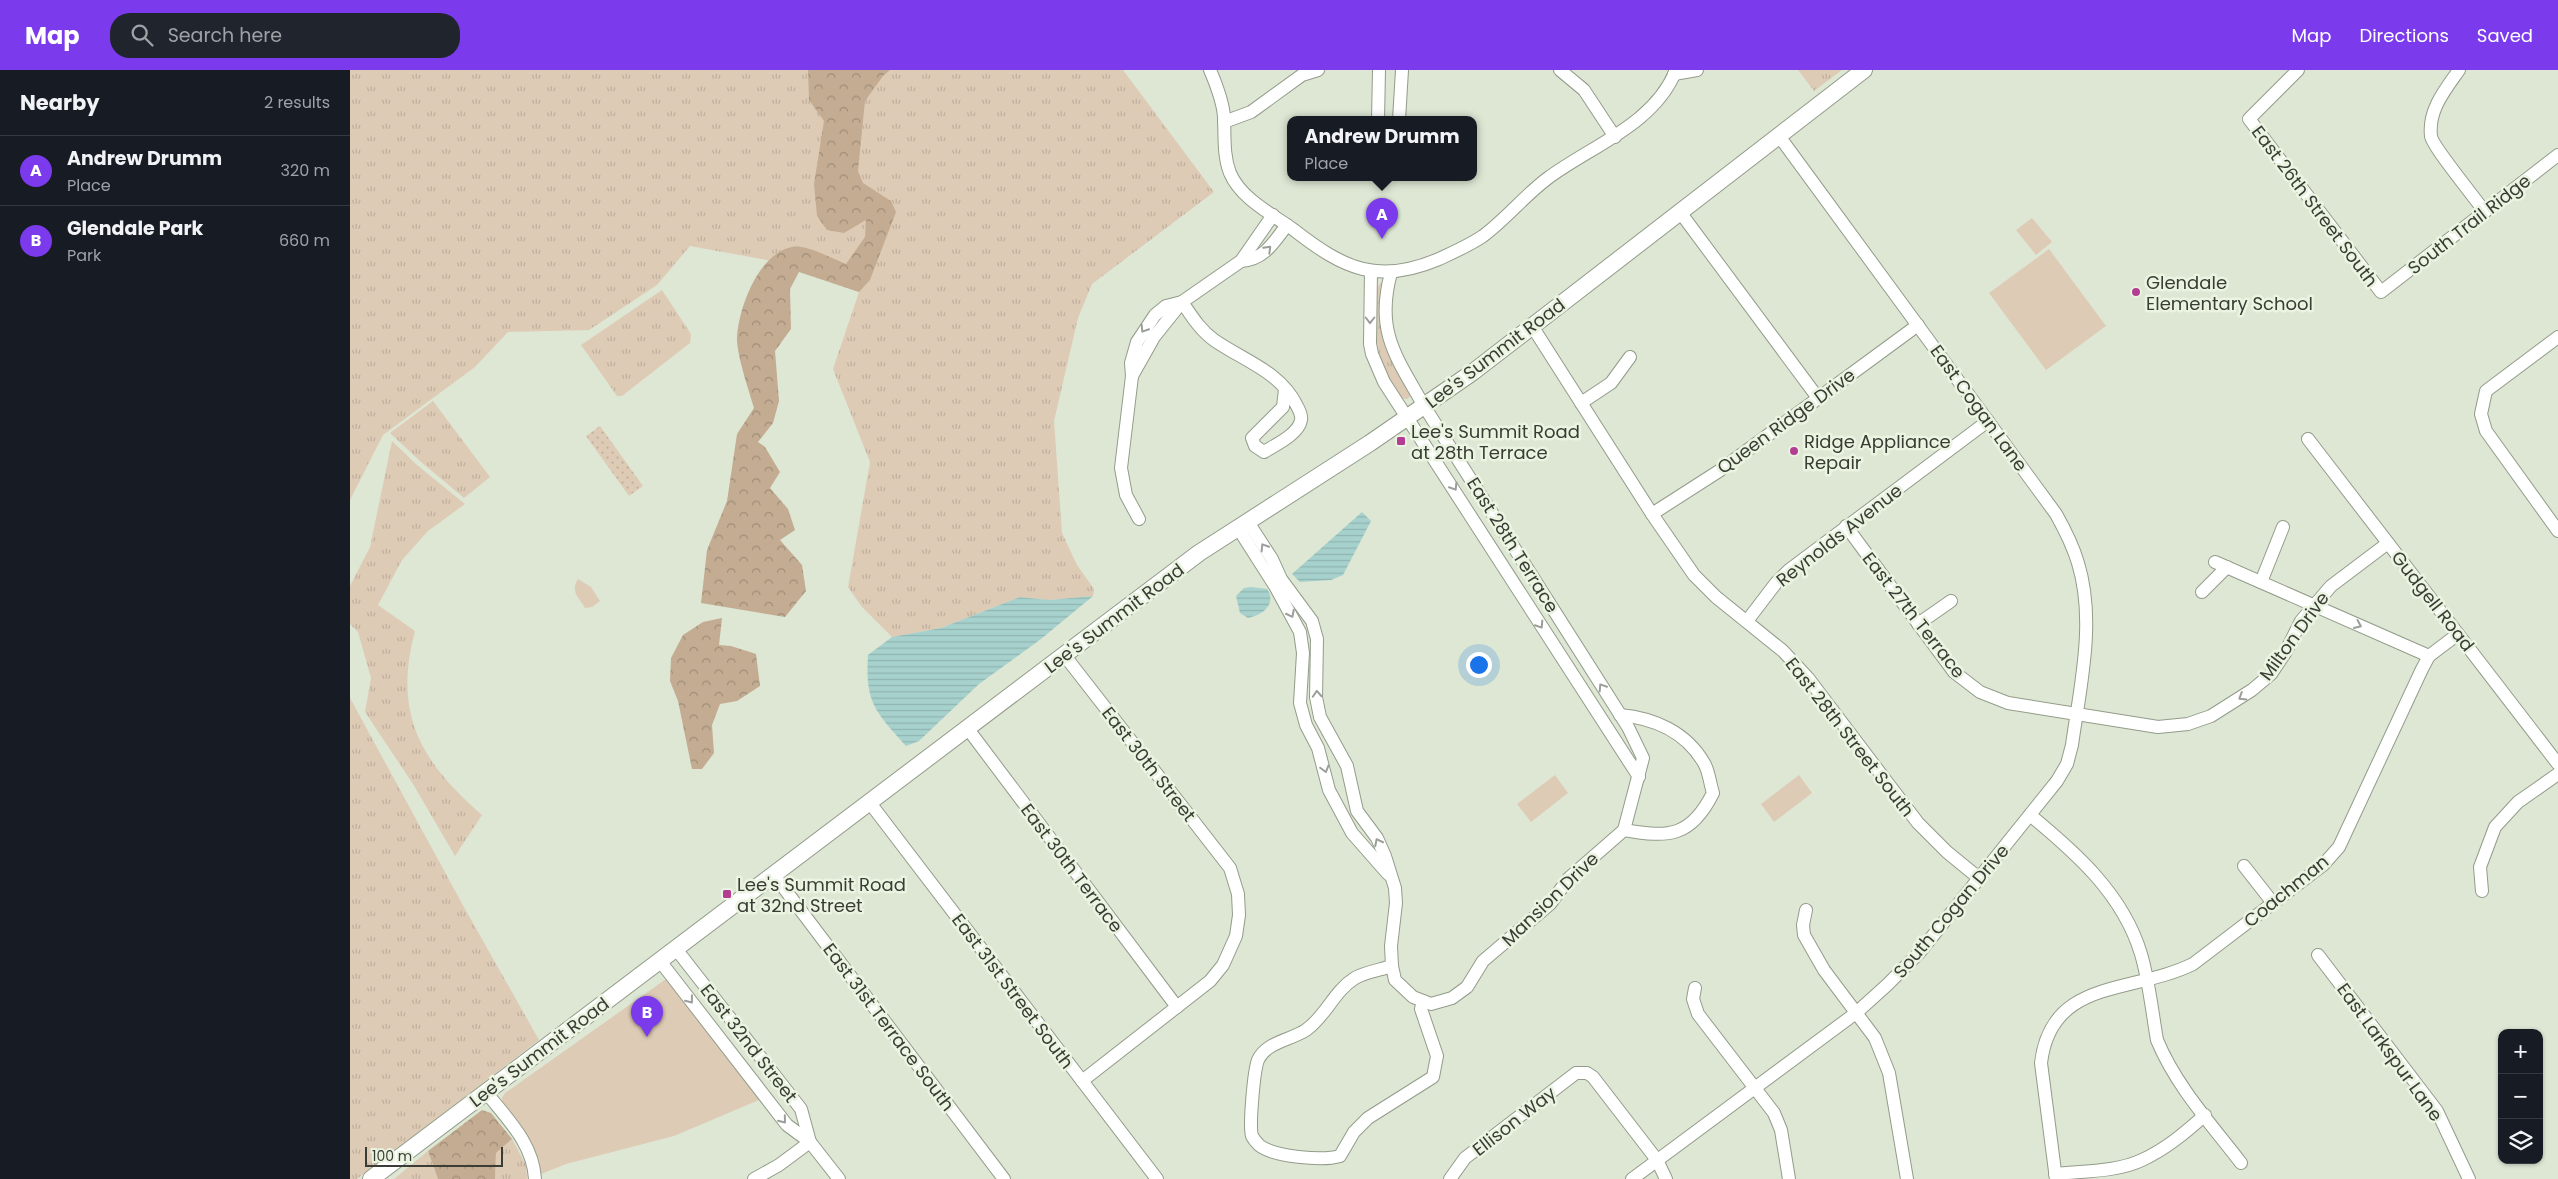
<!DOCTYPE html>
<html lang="en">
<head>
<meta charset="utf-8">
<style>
	body { margin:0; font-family:Poppins,sans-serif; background:#20242c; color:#f1f3f6 }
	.controls { position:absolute; right:15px; bottom:15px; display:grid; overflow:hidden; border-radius:10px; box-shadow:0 1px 4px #0004 }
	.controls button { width:45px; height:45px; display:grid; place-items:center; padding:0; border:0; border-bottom:1px solid #363941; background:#171b24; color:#f1f3f6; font:25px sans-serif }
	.scale { position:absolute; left:15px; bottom:12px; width:138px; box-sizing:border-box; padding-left:5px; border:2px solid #393d35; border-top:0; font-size:14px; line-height:18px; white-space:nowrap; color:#393d35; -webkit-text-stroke:4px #eaf4e1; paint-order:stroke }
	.you { position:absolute; left:1128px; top:594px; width:18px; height:18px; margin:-12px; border:4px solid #fff; border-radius:50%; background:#1a73e8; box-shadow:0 0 0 8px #1a73e833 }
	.badge { display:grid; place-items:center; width:32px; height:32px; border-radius:50%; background:#7c3aed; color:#fff; font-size:16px; font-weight:700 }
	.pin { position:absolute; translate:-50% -41px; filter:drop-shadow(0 1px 2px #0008) }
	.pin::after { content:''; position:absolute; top:26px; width:18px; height:15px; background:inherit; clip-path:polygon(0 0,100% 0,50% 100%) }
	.popup { position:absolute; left:937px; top:46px; width:190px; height:65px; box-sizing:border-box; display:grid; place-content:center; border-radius:10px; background:#171b24; filter:drop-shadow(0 1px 4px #0005); font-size:16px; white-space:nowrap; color:#9ea1a6 }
	.popup b { font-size:19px; color:#f1f3f6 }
	.popup::after { content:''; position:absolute; left:50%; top:100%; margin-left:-10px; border:10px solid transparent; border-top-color:#171b24 }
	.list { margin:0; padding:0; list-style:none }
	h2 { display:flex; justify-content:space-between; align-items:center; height:65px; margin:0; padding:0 20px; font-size:21px }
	h2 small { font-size:16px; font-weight:400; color:#9ea1a6 }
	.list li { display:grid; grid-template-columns:32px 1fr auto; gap:15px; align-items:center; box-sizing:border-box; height:70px; padding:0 20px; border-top:1px solid #363941 }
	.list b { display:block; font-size:19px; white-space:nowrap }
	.list p { margin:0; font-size:16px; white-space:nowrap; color:#9ea1a6 }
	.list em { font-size:16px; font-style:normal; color:#9ea1a6 }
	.icon { flex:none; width:28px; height:28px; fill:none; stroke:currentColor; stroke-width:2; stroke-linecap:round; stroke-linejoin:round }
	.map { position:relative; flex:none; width:2208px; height:1109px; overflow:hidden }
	header { display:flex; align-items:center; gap:30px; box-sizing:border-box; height:70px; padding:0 25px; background:#7c3aed; color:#fff }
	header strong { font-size:24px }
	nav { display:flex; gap:28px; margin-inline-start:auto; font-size:18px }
	.search { width:350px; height:45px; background:#20242c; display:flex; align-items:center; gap:12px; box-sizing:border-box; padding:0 18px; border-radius:20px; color:#9ea1a6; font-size:19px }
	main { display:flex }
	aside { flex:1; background:#171b24 }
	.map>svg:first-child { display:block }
</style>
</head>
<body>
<header>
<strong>Map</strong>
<div class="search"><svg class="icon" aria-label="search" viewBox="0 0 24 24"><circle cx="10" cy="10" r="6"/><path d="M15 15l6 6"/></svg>Search here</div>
<nav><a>Map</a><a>Directions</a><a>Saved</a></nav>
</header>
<main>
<aside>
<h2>Nearby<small>2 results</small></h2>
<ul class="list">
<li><span class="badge">A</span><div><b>Andrew Drumm</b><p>Place</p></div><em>320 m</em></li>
<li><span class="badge">B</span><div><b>Glendale Park</b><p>Park</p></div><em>660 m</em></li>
</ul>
</aside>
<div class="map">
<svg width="2208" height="1109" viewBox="0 0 2208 1109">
	<defs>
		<pattern id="grass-tufts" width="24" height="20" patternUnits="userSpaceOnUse" patternTransform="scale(1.25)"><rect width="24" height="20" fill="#decbb6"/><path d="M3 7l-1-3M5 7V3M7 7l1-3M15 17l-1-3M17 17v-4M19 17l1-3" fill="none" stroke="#bfaf9d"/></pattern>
		<pattern id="forest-crowns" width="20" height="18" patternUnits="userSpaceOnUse" patternTransform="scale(1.25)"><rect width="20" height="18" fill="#c3ac92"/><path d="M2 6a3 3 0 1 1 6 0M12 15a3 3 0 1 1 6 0" fill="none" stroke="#9f8d78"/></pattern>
		<pattern id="garden-dots" width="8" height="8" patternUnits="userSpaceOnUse" patternTransform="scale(1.25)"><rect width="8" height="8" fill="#decbb6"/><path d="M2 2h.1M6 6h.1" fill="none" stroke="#bfaf9d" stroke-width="1.8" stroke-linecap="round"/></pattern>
		<pattern id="water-rules" width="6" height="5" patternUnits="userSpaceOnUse" patternTransform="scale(1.25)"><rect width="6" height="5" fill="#a7d1cd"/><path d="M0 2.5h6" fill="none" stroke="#90b4b1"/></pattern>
	</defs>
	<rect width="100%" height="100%" fill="#dde7d4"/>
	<g fill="url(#grass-tufts)">
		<path d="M 0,0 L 773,0 L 864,122 L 742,214 L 728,248 L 704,351 L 712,463 L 727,495 L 744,519 L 743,526 L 699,530 L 670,527 L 591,558 L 542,567 L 512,537 L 498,517 L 520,392 L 483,299 L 509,222 L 417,190 L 340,176 L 307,215 L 239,260 L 158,262 L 125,297 L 33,365 L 0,430 Z"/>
		<path d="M 1448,0 L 1492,0 L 1464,21 Z"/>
		<path d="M 1031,212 L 1033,216 L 1032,255 L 1061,326 L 1057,329 C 1050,329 1047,323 1044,317 C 1022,287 1026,252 1027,218 Z"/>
		<path d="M 312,220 L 341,264 L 340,273 L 272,326 L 267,326 L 231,275 Z"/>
		<path d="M 83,331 L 140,407 L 114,428 L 71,392 L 40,363 Z"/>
		<path d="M 42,371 L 67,395 L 115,434 L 78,461 L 52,490 L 28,535 L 65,561 C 43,644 70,691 132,745 L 105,786 L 63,714 L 15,642 L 21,608 L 8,562 L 0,554 L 0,516 L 20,477 Z"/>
		<path d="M 0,628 L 115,839 L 189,970 L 7,1109 L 0,1109 Z"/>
		<path d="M 162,1069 L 176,1095 L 177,1109 L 145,1109 L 146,1083 Z"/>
		<path d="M 78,1081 L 88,1109 L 44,1109 Z"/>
	</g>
	<g fill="url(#forest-crowns)">
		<path d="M 458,0 L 540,0 L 533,6 L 515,31 L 508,101 L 513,113 L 541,131 L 546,142 L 520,210 L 509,222 L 449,202 L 440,219 L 441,259 L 425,281 L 429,331 L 423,353 L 408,372 L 415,377 L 430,402 L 420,418 L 438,439 L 445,460 L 430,470 L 452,495 L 456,521 L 435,547 L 351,533 L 357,480 L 377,431 L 387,364 L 404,338 C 399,321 386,283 387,267 C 389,237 408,184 442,177 C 456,174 483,189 496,194 L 515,167 L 516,150 L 494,163 L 477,160 L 467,146 L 464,114 L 474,51 L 459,30 Z"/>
		<path d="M 372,548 L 369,575 L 381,576 L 406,584 L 410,616 L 387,631 L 370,634 L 362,655 L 364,683 L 352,699 L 342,699 L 328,631 L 320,611 L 321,588 L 333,565 L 353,552 Z"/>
		<path d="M 132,1040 L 141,1043 L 162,1069 L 146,1083 L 145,1109 L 88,1109 L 78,1081 Z"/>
	</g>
	<g fill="#decbb6">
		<path d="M 1682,148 L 1702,172 L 1686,185 L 1666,160 Z"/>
		<path d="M 1699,179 L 1756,256 L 1696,300 L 1639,223 Z"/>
		<path d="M 228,509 L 241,517 L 250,531 L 242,537 L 235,538 C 229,527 220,522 228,509 Z"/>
		<path d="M 1205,705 L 1218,723 L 1181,752 L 1167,734 Z"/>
		<path d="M 1449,705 L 1462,723 L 1424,752 L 1411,734 Z"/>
		<path d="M 316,909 L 321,912 L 409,1030 L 324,1066 L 216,1094 L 191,1104 L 176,1064 L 152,1035 L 152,1028 L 155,1023 Z"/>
	</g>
	<path fill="url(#garden-dots)" d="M 250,356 L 293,416 L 279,426 L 236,366 Z"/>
	<g fill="url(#water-rules)">
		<path d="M 1012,442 L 1021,451 L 993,505 L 981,510 L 950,512 L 942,504 Z"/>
		<path d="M 901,517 L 917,519 C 927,534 913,545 898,548 L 890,543 L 886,526 L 894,518 Z"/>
		<path d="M 743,526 L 691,569 L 629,614 L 569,671 L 556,676 C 525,641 515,633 518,585 L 542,567 L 591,558 L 670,527 L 699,530 Z"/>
	</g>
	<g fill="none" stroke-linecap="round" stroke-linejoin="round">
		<defs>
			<g id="minor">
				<path d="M 860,0 C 866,14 873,31 874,47 C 875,66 873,85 880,103 C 891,129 922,144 944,160 C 994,199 1028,215 1089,189 C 1104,182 1120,175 1133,166 C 1156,149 1175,125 1198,108 C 1241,76 1305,54 1326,0"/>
				<path d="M 1210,0 L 1234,20 L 1265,67"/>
				<path d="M 1948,0 L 1899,49 L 2031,222 L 2208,85"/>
				<path d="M 2109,0 C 2095,20 2078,40 2081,66 C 2082,76 2126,129 2134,141"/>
				<path d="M 1324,4 L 1347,0"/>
				<path d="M 1028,50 L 1029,0"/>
				<path d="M 1049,50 L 1052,0"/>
				<path d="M 874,52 L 901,42 L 952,5 L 968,0"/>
				<path d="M 1330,142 L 1468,328"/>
				<path d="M 891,191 C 914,190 924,172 937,155"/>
				<path d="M 1021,201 L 1020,274 L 1022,284 L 1034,312 L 1289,707"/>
				<path d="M 1041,203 C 1025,261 1046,287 1074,336 L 1278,657 L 1293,688 L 1274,760"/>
				<path d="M 832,232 C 841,245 850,260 864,270 C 894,291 930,301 947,336 C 949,340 952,345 951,350 C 949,364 925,375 914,382 L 905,376 L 902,368 L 933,337 L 935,319"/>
				<path d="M 1182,256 L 1302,444 L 1344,505 L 1366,527 L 1433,581 L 1458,608 L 1568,753 L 1597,782 L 1630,809"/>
				<path d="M 2208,267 L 2136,321 L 2131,344 L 2136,361 L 2208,461"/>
				<path d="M 782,306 L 804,267 L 832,232"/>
				<path d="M 1231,333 L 1261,313 L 1280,287"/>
				<path d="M 1958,369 L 2208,694"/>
				<path d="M 1302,444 L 1369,401 L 1568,255"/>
				<path d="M 789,449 L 776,425 L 771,398 L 782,306 L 781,293 L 787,272 L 805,245 L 816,236 L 832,232 L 891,191 L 923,145"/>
				<path d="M 898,452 L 922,489 L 931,509 L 962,551 L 967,569 L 966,627 L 970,647 L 997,696 L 1007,741 L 1027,768 L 1035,786 L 1045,818 L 1046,833 L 1041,876 L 1042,896 L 1045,910 L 1063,927 L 1081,934 L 1102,928 L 1117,917 L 1133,891 L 1200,834 L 1219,808 L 1274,760"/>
				<path d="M 1496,456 L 1604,602 L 1630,622 L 1658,633 L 1808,657 L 1838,654 L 1861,646 L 1902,620 L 1921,604 L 1935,583 L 1951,551 L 1981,516 L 2038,473"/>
				<path d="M 888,458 L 925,516 L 950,562 L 953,583 L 950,633 L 956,655 L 968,678 L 979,720 L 1002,763 L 1038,804"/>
				<path d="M 1865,492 L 2079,586"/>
				<path d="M 1911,512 L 1933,457"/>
				<path d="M 1852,522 L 1877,497"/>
				<path d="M 1397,551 L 1426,513 L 1439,500 L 1638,351"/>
				<path d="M 1568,554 L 1601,531"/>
				<path d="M 715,586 L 880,798 L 888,824 L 889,845 L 886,866 L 873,895 L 860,911 L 732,1011"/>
				<path d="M 1270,645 C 1304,648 1336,662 1354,693 C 1359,701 1360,714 1363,723 C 1341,767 1319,768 1274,760"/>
				<path d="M 618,659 L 827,937"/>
				<path d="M 520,733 L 807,1109"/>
				<path d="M 1680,745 C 1726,783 1773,824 1791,884 C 1799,911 1802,941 1807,970 C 1826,1016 1861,1054 1891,1093"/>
				<path d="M 1894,796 L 1923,833"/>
				<path d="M 424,805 L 654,1109"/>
				<path d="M 2132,821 L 2130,797 L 2145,757 L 2168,732 L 2208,704"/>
				<path d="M 1456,840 L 1453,855 L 1454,865 L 1474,900 L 1525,968 L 1539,1003 L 1557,1109"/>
				<path d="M 326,879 L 451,1039 L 460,1072"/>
				<path d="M 1968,885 L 2087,1041 L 2119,1109"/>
				<path d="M 310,891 L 437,1055 L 460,1072 L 489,1109"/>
				<path d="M 1042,896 C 1030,900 1015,902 1005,908 C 984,921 976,946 956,960 C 941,970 916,972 908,990 C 904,1000 899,1055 902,1066 C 903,1068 907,1073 909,1075 C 923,1087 973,1091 990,1086 L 1004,1062 L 1018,1048 L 1083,1007 L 1087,986 L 1071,939 L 1073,931"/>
				<path d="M 1345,918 L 1343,929 L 1348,944 L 1424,1043 L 1431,1060 L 1439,1109"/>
				<path d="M 136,1022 C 157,1049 183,1073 185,1109"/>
				<path d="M 1705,1104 C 1733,1101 1767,1102 1792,1090 C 1816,1079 1836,1062 1855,1045"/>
				<path d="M 404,1109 L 429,1095 L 460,1072"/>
				<path d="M 1100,1109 L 1115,1088 L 1226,1003 L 1237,1003 L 1243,1007 L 1307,1090 L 1316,1109"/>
				<path d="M 1282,1109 L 1506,943 L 1537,915 L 1569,883 L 1707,711 L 1717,694 L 1722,675 C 1730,617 1746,551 1728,493 C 1723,476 1715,460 1706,444 L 1429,66"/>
				<path d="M 1706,1109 L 1691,993 C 1701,908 1782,924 1843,894 L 1973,795 L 1989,777 L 2072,599 L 2079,586 L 2108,564"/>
			</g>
			<path id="major" d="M 21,1109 L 849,483 L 1020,373 L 1123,302 L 1514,0"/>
		</defs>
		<use href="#minor" stroke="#939c8a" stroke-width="14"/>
		<use href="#major" stroke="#939c8a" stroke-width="18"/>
		<use href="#minor" stroke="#fff" stroke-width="12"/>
		<use href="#major" stroke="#fff" stroke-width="16"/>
	</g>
	<defs><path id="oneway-chevron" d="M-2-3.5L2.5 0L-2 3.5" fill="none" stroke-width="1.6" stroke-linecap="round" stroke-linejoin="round" transform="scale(1.25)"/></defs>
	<g stroke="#9c9e9a">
		<use href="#oneway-chevron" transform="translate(918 179) rotate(-45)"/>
		<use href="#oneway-chevron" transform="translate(1020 250) rotate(90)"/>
		<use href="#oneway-chevron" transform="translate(794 259) rotate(122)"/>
		<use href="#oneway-chevron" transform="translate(1104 417) rotate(58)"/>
		<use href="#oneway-chevron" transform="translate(914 477) rotate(-122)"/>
		<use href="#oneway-chevron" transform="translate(941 544) rotate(63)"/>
		<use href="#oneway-chevron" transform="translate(1190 555) rotate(57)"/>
		<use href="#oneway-chevron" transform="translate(2008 555) rotate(24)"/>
		<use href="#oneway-chevron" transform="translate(1252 617) rotate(-123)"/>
		<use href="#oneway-chevron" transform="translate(967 624) rotate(-93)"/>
		<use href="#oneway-chevron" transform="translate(1892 627) rotate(148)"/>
		<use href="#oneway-chevron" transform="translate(975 699) rotate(74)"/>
		<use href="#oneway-chevron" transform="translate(1028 772) rotate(-117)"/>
		<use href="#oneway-chevron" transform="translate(340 930) rotate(52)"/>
		<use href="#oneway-chevron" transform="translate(433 1050) rotate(51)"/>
	</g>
	<g fill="#b43d93" stroke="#eaf4e1" stroke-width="2">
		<circle cx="1786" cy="222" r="5"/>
		<rect x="1046" y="366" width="10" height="10" rx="2.5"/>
		<circle cx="1444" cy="381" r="5"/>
		<rect x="372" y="819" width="10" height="10" rx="2.5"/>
	</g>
	<g text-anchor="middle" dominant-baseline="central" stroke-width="5" stroke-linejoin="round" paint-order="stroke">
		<g font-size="18" fill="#393d35" stroke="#eaf4e1">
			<text transform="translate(1965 136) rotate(53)">East 26th Street South</text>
			<text transform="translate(2119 154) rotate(-38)">South Trail Ridge</text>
			<text transform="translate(1145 283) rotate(-37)">Lee's Summit Road</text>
			<text transform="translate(1629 338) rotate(54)">East Cogan Lane</text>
			<text transform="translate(1436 351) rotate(-36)">Queen Ridge Drive</text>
			<text transform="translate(1489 465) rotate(-38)">Reynolds Avenue</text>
			<text transform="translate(1163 475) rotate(58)">East 28th Terrace</text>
			<text transform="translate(2083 531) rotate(52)">Gudgell Road</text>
			<text transform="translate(1564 545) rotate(52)">East 27th Terrace</text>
			<text transform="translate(764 548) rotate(-37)">Lee's Summit Road</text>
			<text transform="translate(1944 566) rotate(-54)">Milton Drive</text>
			<text transform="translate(1500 667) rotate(52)">East 28th Street South</text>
			<text transform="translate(799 694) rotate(52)">East 30th Street</text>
			<text transform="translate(722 798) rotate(53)">East 30th Terrace</text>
			<text transform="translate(1936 821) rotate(-39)">Coachman</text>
			<text transform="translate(1200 829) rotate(-44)">Mansion Drive</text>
			<text transform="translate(1601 841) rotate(-50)">South Cogan Drive</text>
			<text transform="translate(663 921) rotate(53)">East 31st Street South</text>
			<text transform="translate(539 957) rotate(53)">East 31st Terrace South</text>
			<text transform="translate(399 973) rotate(52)">East 32nd Street</text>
			<text transform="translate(189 982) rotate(-37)">Lee's Summit Road</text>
			<text transform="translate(2040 982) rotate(54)">East Larkspur Lane</text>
			<text transform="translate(1164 1051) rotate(-38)">Ellison Way</text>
		</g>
		<g font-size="18" fill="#393d35" stroke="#eaf4e1" text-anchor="start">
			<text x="1796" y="212">Glendale<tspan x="1796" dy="21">Elementary School</tspan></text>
			<text x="1061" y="361">Lee's Summit Road<tspan x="1061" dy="21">at 28th Terrace</tspan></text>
			<text x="1454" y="371">Ridge Appliance<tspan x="1454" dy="21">Repair</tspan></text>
			<text x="387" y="814">Lee's Summit Road<tspan x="387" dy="21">at 32nd Street</tspan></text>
		</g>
	</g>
</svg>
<div class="controls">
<button>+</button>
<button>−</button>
<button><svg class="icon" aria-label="layers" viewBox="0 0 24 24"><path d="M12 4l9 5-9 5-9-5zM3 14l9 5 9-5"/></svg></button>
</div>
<div class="scale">100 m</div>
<div class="you"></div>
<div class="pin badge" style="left:1032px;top:169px">A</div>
<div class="popup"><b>Andrew Drumm</b>Place</div>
<div class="pin badge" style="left:297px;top:967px">B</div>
</div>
</main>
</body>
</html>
